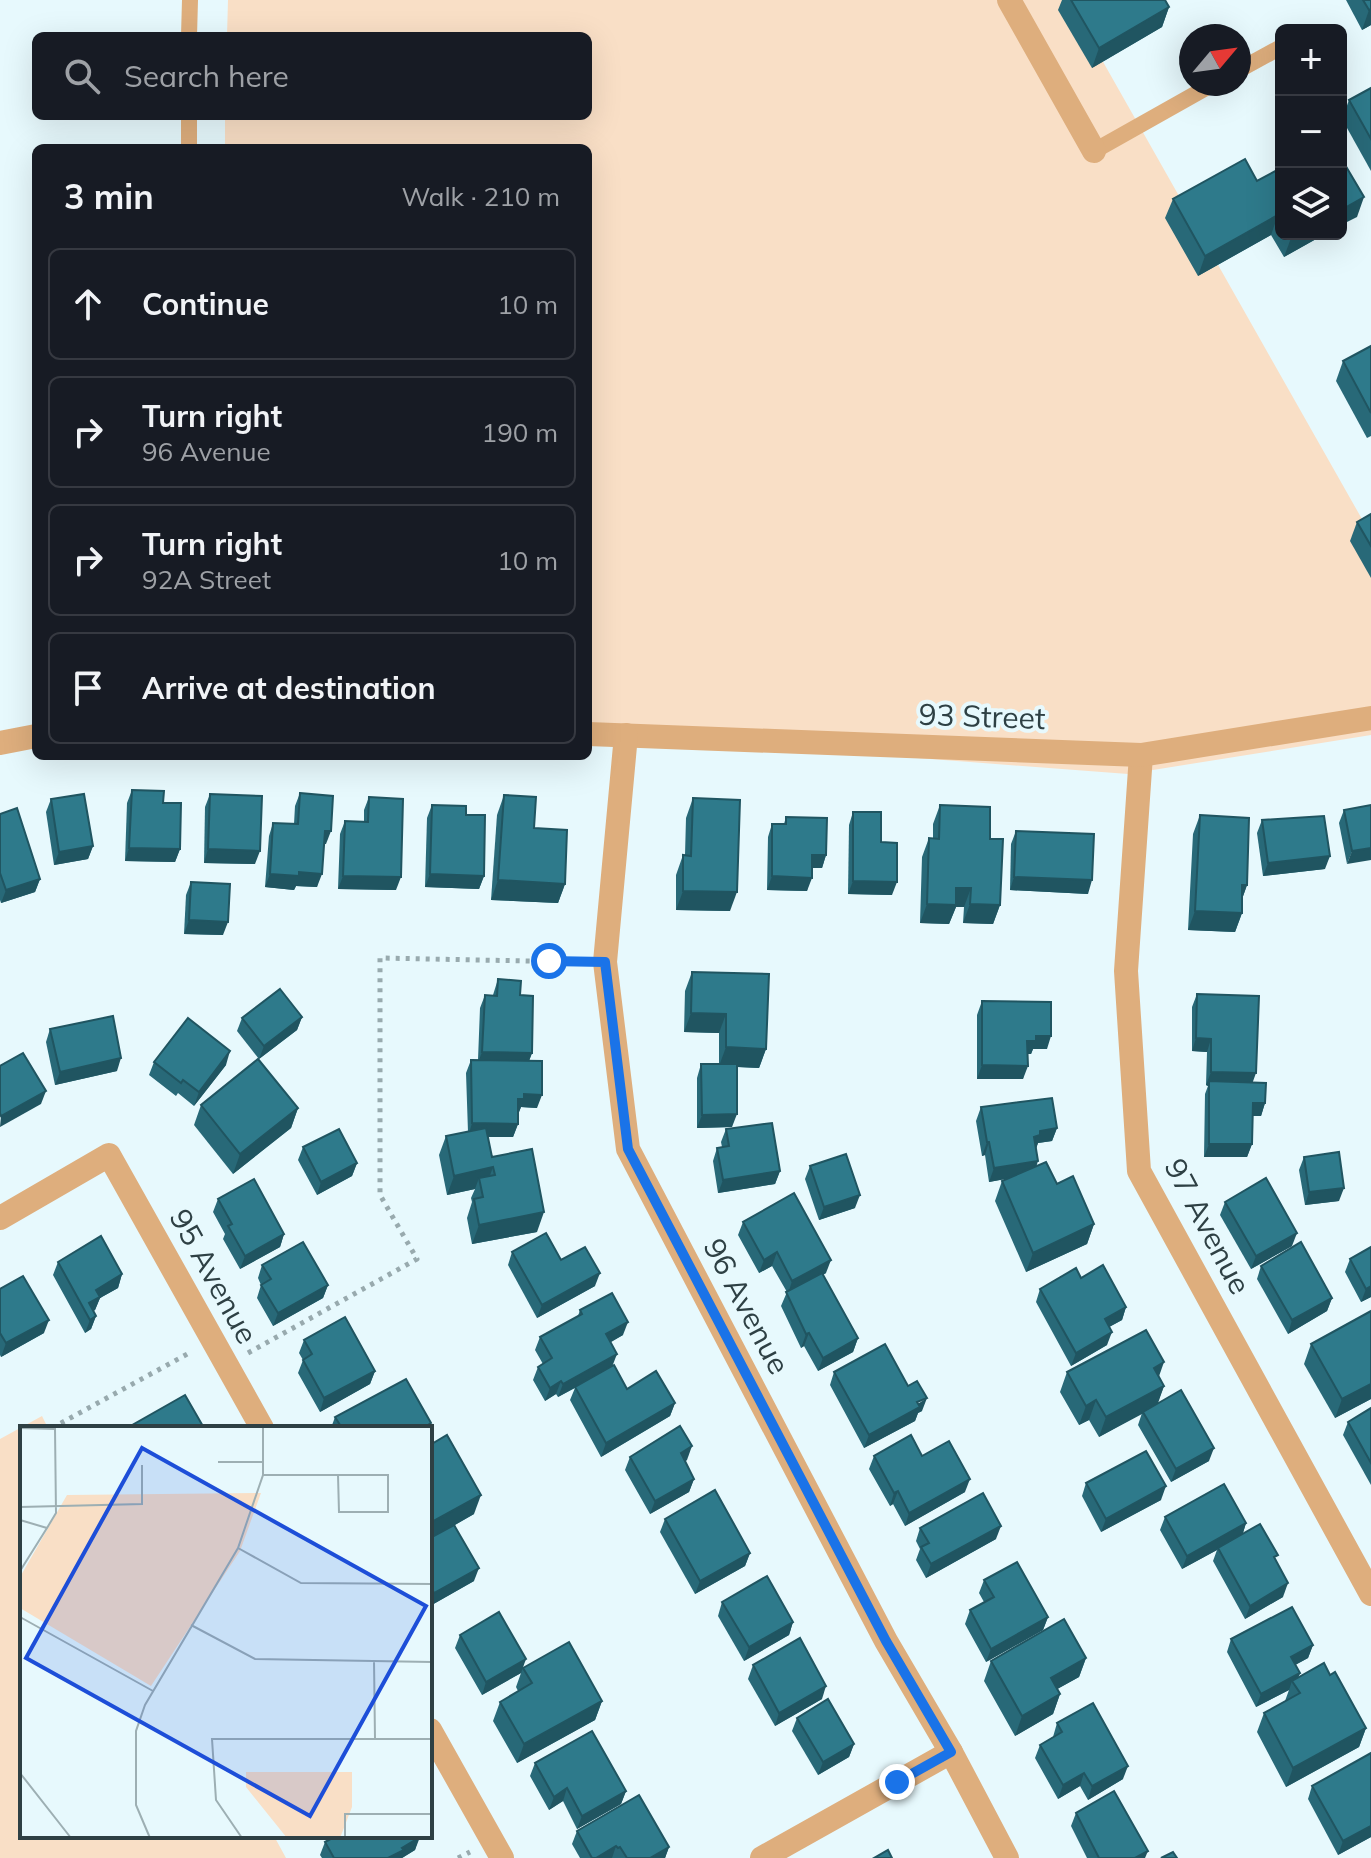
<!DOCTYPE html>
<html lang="en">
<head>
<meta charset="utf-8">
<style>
	body { margin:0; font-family:Mulish,sans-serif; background:#20242c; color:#f1f3f6 }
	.controls { position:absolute; right:24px; top:24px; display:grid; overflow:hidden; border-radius:12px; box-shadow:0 8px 32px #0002 }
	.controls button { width:72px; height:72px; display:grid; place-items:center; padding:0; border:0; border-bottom:2px solid #363941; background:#171b24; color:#f1f3f6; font:40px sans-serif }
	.compass { position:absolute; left:1179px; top:24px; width:72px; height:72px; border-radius:50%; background:#171b24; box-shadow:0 8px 32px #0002; rotate:61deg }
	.stop { position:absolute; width:24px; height:24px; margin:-18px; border:6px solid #1a73e8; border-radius:50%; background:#fff }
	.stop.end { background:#1a73e8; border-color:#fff; box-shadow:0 2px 8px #0008 }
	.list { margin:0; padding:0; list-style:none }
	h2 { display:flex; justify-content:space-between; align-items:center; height:104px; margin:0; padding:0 32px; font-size:34px }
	h2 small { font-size:26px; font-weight:400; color:#9ea1a6 }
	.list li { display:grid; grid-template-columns:52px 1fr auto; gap:24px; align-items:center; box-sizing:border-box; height:112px; margin:0 16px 16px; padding:0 16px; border:2px solid #363941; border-radius:12px }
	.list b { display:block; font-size:30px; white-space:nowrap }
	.list p { margin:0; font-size:26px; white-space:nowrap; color:#9ea1a6 }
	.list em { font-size:26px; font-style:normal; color:#9ea1a6 }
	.icon { flex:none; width:44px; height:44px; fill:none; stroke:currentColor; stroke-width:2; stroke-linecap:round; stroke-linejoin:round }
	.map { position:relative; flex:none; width:1371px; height:1858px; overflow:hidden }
	.search { position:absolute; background:#171b24; box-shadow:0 8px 32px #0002; left:32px; top:32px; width:560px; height:88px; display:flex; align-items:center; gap:20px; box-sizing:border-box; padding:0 28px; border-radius:12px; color:#9ea1a6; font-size:30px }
	.panel { position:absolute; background:#171b24; box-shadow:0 8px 32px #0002; left:32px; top:144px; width:560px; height:616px; border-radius:12px }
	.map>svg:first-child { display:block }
</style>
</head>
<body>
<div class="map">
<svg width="1371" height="1858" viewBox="0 0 1371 1858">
	<rect width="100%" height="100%" fill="#e7f9fd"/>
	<g fill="#f9dfc6">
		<path d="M 228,0 L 1068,0 L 1371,535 L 1371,735 L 1128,774 L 588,733 L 588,148 L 225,148 L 225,116 L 588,116 L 588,36 L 227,36 Z"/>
		<path d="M 42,1416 L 48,1428 L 22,1428 L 22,1836 L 274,1836 L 286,1858 L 0,1858 L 0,1439 Z"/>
	</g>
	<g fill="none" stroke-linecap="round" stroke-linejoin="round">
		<g stroke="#98aaae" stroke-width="5" stroke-dasharray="4 6" stroke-linecap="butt">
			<path d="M 248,1353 L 417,1259 L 380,1195 L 380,958 L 578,962"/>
			<path d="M 52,1428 L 191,1352"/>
			<path d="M 458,1858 L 470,1852"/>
		</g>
		<g stroke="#deae7d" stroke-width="16">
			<path d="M 189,36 L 190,0"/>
			<path d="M 1239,70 L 1281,47"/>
			<path d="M 189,148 L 189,116"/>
			<path d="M 1094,151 L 1213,84"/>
		</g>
		<g stroke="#deae7d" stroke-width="24">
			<path d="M 1009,0 L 1094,151"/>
			<path d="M 1141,755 L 1126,971 L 1139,1171 L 1371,1594"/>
			<path d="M 0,1218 L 109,1155 L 262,1428"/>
			<path d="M 430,1730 L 502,1858"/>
			<path d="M 762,1858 L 951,1752"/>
		</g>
		<g stroke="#deae7d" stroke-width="24">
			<path d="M 588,734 L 1141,755 L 1371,718"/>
			<path d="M 626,735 L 605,962 L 628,1149 L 886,1641 L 951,1752 L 1007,1858"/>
			<path d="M 0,743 L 36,736"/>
		</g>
	</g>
	<g fill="#286978">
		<path d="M 1062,0 L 1165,0 L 1169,7 L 1162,27 L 1092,68 L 1058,10 Z"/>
		<path d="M 1346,0 L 1371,0 L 1371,25 L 1362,30 Z"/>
		<path d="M 1371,88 L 1371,171 L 1342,119 L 1349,100 Z"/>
		<path d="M 1281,168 L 1281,234 L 1325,234 L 1284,257 L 1271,235 L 1198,276 L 1165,218 L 1173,199 L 1257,181 Z"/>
		<path d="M 1371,346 L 1371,436 L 1367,438 L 1336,381 L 1343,361 Z"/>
		<path d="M 1371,514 L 1371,578 L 1350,541 L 1357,522 Z"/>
		<path d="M 132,790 L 163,803 L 180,849 L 175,862 L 125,861 L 127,803 Z"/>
		<path d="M 300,793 L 326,844 L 324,844 L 317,887 L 296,886 L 294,890 L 265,887 L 269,836 L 273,823 L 294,824 L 295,806 Z"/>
		<path d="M 210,794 L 255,864 L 204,863 L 205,807 Z"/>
		<path d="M 504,795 L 534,828 L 565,884 L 558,903 L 491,900 L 497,815 Z"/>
		<path d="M 369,797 L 396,890 L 338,889 L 340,834 L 345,821 L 364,822 L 364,810 Z"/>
		<path d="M 693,798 L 730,911 L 676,910 L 676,875 L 683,855 L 685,855 L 686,818 Z"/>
		<path d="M 51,799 L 93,846 L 88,859 L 54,865 L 46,812 Z"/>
		<path d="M 432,805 L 466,815 L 484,876 L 479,889 L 425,887 L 427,818 Z"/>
		<path d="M 940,805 L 990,839 L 1000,905 L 993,924 L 963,923 L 964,907 L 956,907 L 949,924 L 920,923 L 922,857 L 929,838 L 933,838 L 933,824 Z"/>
		<path d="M 1371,805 L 1347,864 L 1339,823 L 1344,810 Z"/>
		<path d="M 853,812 L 892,895 L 848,894 L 849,825 Z"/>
		<path d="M 0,814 L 40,879 L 35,892 L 1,903 L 0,900 Z"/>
		<path d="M 1200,815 L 1247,885 L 1242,899 L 1242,913 L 1235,932 L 1188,930 L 1193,834 Z"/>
		<path d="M 786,817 L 826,855 L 822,868 L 812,868 L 807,891 L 767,890 L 768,837 L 772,824 L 784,824 Z"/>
		<path d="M 1262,820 L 1325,869 L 1263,876 L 1257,833 Z"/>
		<path d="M 1016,831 L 1088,894 L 1010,890 L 1011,844 Z"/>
		<path d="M 191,882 L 223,935 L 184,934 L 186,895 Z"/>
		<path d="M 692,972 L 766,1049 L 759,1068 L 737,1067 L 732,1127 L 697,1128 L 697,1078 L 701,1064 L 719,1064 L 719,1033 L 684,1032 L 685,991 Z"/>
		<path d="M 498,979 L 520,995 L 532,1053 L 529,1061 L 537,1108 L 521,1107 L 519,1112 L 518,1112 L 518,1124 L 513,1137 L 488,1137 L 492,1157 L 537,1232 L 472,1244 L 467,1218 L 472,1202 L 471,1198 L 475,1189 L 447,1195 L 439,1155 L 446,1136 L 468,1132 L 466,1073 L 471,1060 L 478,1060 L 480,1008 L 485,995 L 493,995 Z"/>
		<path d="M 1197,994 L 1265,1103 L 1261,1116 L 1252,1116 L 1252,1144 L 1247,1157 L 1204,1157 L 1205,1094 L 1208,1086 L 1206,1085 L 1207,1052 L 1192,1051 L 1192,1007 Z"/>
		<path d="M 982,1001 L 1047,1049 L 1033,1049 L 1031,1054 L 1028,1054 L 1023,1079 L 977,1079 L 977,1015 Z"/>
		<path d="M 302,1017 L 297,1030 L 259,1059 L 237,1031 L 242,1018 Z"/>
		<path d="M 50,1029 L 117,1071 L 55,1085 L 46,1042 Z"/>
		<path d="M 154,1062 L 226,1065 L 194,1106 L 178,1093 L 176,1096 L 149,1075 Z"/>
		<path d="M 201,1105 L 298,1108 L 291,1128 L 233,1174 L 194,1125 Z"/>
		<path d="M 981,1107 L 1057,1128 L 1052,1141 L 1038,1143 L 1036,1148 L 1036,1166 L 1057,1184 L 1094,1224 L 1087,1244 L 1026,1272 L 995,1201 L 1002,1181 L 1010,1178 L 989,1182 L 985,1155 L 982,1156 L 976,1121 Z"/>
		<path d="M 726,1129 L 780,1171 L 775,1184 L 718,1193 L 713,1161 L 717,1148 L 722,1147 L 721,1142 Z"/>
		<path d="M 303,1147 L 357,1163 L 352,1176 L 317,1195 L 298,1160 Z"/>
		<path d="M 1304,1157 L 1339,1201 L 1305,1205 L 1299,1170 Z"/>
		<path d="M 810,1166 L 855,1208 L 819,1220 L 805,1179 Z"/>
		<path d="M 218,1199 L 284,1234 L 280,1247 L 240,1269 L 223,1239 L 225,1234 L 213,1212 Z"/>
		<path d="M 1225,1202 L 1292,1246 L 1251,1269 L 1220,1215 Z"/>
		<path d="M 743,1222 L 826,1273 L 823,1275 L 858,1338 L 853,1352 L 818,1371 L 804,1346 L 801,1348 L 781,1306 L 787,1292 L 772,1266 L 759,1273 L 738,1235 Z"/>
		<path d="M 1371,1247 L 1371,1297 L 1361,1302 L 1345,1272 L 1350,1259 Z"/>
		<path d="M 512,1252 L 561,1260 L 595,1286 L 537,1318 L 508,1265 Z"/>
		<path d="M 58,1262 L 122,1274 L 118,1288 L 100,1298 L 95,1310 L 93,1311 L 96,1316 L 91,1329 L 85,1333 L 53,1275 Z"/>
		<path d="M 262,1265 L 328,1285 L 323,1298 L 273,1326 L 257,1298 L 261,1285 L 258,1278 Z"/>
		<path d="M 1261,1266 L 1332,1298 L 1327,1311 L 1288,1334 L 1257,1279 Z"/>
		<path d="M 1081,1278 L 1126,1307 L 1122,1320 L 1109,1327 L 1107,1345 L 1071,1366 L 1036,1302 L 1040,1289 Z"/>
		<path d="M 0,1289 L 44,1333 L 1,1357 L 0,1355 Z"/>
		<path d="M 580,1310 L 623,1335 L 610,1342 L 612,1366 L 627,1389 L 675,1403 L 670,1416 L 601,1457 L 570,1400 L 575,1388 L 558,1397 L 556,1394 L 545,1401 L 533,1380 L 538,1367 L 543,1364 L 535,1350 L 540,1337 L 578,1316 Z"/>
		<path d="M 1371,1311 L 1371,1399 L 1335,1418 L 1304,1364 L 1311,1344 Z"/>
		<path d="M 304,1340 L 375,1371 L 370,1384 L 320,1412 L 298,1373 L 303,1360 L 299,1353 Z"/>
		<path d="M 834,1372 L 922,1411 L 918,1413 L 915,1421 L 864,1448 L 830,1385 Z"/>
		<path d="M 1067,1372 L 1159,1377 L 1164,1386 L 1157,1404 L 1209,1461 L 1171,1482 L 1138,1425 L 1142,1413 L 1099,1437 L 1089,1420 L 1079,1425 L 1060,1392 Z"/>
		<path d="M 1371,1408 L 1371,1485 L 1343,1435 L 1348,1422 Z"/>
		<path d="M 335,1417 L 429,1428 L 331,1428 Z"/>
		<path d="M 430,1445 L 474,1514 L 455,1525 L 474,1581 L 430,1606 Z"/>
		<path d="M 874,1456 L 922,1456 L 965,1492 L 905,1526 L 893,1504 L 890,1506 L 869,1469 Z"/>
		<path d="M 630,1457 L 687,1460 L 685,1461 L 694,1479 L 689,1492 L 650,1514 L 625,1470 Z"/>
		<path d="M 1086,1483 L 1161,1500 L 1101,1532 L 1082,1496 Z"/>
		<path d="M 1165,1517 L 1246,1523 L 1243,1533 L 1276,1561 L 1283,1597 L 1245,1619 L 1213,1561 L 1217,1550 L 1182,1569 L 1160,1530 Z"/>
		<path d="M 665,1519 L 750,1553 L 745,1566 L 695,1594 L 660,1532 Z"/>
		<path d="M 920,1528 L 996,1539 L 926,1578 L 916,1560 L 920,1549 L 916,1541 Z"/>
		<path d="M 984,1580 L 1048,1617 L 1043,1630 L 986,1662 L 965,1624 L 970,1610 L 984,1602 L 979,1593 Z"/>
		<path d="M 722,1602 L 793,1622 L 789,1635 L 744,1661 L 718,1616 Z"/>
		<path d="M 460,1635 L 523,1668 L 602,1701 L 595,1720 L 517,1763 L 493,1721 L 500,1702 L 518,1691 L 516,1687 L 521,1673 L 482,1695 L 455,1648 Z"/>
		<path d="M 1231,1639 L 1313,1645 L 1308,1658 L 1295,1665 L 1300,1673 L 1298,1677 L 1330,1675 L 1366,1728 L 1359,1747 L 1286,1787 L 1257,1732 L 1264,1713 L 1285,1701 L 1289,1690 L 1256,1707 L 1227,1652 Z"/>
		<path d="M 1086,1658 L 1079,1677 L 1057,1689 L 1060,1694 L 1053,1714 L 1015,1736 L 984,1681 L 991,1661 Z"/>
		<path d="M 753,1665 L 822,1699 L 775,1726 L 748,1679 Z"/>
		<path d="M 797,1718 L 854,1744 L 849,1757 L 818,1775 L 792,1731 Z"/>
		<path d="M 1057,1723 L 1123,1779 L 1088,1800 L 1080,1786 L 1058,1799 L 1035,1758 L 1040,1745 L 1053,1737 Z"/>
		<path d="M 1371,1753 L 1371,1837 L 1338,1855 L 1308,1799 L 1312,1786 Z"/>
		<path d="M 535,1763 L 626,1791 L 621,1804 L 577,1829 L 563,1801 L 549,1810 L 530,1776 Z"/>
		<path d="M 1076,1813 L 1145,1858 L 1087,1858 L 1071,1826 Z"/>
		<path d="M 577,1831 L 669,1847 L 665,1858 L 580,1858 L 572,1844 Z"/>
		<path d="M 327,1836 L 419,1836 L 415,1850 L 402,1858 L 322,1858 L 320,1855 L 325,1842 L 329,1840 Z"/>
	</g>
	<g fill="#205561">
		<path d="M 1169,7 L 1162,27 L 1092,68 L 1099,48 Z"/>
		<path d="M 1371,9 L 1371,25 L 1362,30 L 1369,10 Z"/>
		<path d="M 1364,197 L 1357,217 L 1341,225 L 1341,210 Z"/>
		<path d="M 1278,215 L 1271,235 L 1198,276 L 1205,256 Z"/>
		<path d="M 1297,234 L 1325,234 L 1284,257 L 1291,238 Z"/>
		<path d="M 325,831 L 331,831 L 326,844 L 321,844 Z"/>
		<path d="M 93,846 L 88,859 L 54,865 L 59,852 Z"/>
		<path d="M 129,848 L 180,849 L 175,862 L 125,861 Z"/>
		<path d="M 1371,848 L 1371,860 L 1347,864 L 1352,851 Z"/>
		<path d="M 208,849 L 260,851 L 255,864 L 204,863 Z"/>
		<path d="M 812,855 L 826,855 L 822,868 L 808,868 Z"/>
		<path d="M 1330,856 L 1325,869 L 1263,876 L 1268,863 Z"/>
		<path d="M 299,872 L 322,874 L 317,887 L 296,886 L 294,890 L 265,887 L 270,874 Z"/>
		<path d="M 430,874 L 484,876 L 479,889 L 425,887 Z"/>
		<path d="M 343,876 L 401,877 L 396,890 L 338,889 Z"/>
		<path d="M 772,876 L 812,878 L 807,891 L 767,890 Z"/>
		<path d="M 1014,877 L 1092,880 L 1088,894 L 1010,890 Z"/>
		<path d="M 40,879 L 35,892 L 1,903 L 6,890 Z"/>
		<path d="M 498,880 L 565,884 L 558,903 L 491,900 Z"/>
		<path d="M 853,881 L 897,882 L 892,895 L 848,894 Z"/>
		<path d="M 1242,885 L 1247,885 L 1240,905 Z"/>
		<path d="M 956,888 L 971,888 L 964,907 L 956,907 L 949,924 L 920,923 L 927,904 Z"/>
		<path d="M 683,891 L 737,892 L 730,911 L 676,910 Z"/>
		<path d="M 970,904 L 1000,905 L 993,924 L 963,923 Z"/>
		<path d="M 1195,911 L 1242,913 L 1235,932 L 1188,930 Z"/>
		<path d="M 189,920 L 228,922 L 223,935 L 184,934 Z"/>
		<path d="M 691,1013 L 726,1014 L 719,1033 L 684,1032 Z"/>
		<path d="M 302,1017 L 297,1030 L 259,1059 L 264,1046 Z"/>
		<path d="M 1036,1036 L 1051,1036 L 1047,1049 L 1033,1049 L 1031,1054 L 1022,1054 L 1027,1041 Z"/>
		<path d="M 1196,1038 L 1211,1039 L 1207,1052 L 1192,1051 Z"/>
		<path d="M 726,1047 L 766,1049 L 759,1068 L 719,1066 Z"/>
		<path d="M 230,1051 L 226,1065 L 194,1106 L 199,1092 Z"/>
		<path d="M 482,1052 L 532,1053 L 527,1066 L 477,1065 Z"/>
		<path d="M 121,1058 L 117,1071 L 55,1085 L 60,1072 Z"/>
		<path d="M 982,1065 L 1028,1066 L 1023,1079 L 977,1079 Z"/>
		<path d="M 1211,1072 L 1256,1073 L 1251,1087 L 1209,1081 L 1208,1086 L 1206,1085 Z"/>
		<path d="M 46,1091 L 41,1104 L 0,1127 L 1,1116 Z"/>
		<path d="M 524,1094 L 542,1095 L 537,1108 L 521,1107 L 519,1112 L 513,1112 L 518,1099 Z"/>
		<path d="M 1253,1103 L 1265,1103 L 1261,1116 L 1248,1116 Z"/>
		<path d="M 298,1108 L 291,1128 L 233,1174 L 240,1154 Z"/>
		<path d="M 737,1114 L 732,1127 L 697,1128 L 702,1115 Z"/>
		<path d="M 472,1123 L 518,1124 L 513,1137 L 468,1137 Z"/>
		<path d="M 1057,1128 L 1052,1141 L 1038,1143 L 1036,1149 L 1034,1137 L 1040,1131 Z"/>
		<path d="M 987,1142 L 989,1142 L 985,1155 L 982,1156 Z"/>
		<path d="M 1209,1144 L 1252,1144 L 1247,1157 L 1204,1157 Z"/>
		<path d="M 1038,1161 L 1034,1174 L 989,1182 L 994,1168 Z"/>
		<path d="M 357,1163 L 352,1176 L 317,1195 L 321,1182 Z"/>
		<path d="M 493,1167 L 486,1187 L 479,1178 L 475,1189 L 447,1195 L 454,1176 Z"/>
		<path d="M 780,1171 L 775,1184 L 718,1193 L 723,1180 Z"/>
		<path d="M 1344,1188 L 1339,1201 L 1305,1205 L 1309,1192 Z"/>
		<path d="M 860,1195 L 855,1208 L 819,1220 L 824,1207 Z"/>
		<path d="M 544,1212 L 537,1232 L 472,1244 L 479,1225 Z"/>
		<path d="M 1094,1224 L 1087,1244 L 1026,1272 L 1033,1253 Z"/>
		<path d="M 1297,1233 L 1292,1246 L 1251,1269 L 1256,1256 Z"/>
		<path d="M 284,1234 L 280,1247 L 240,1269 L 245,1256 Z"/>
		<path d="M 777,1252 L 772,1266 L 759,1273 L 764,1260 Z"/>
		<path d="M 831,1260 L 826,1273 L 788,1294 L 792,1281 Z"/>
		<path d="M 600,1273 L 595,1286 L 537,1318 L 542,1305 Z"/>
		<path d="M 122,1274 L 118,1288 L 100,1298 L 95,1310 L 87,1315 L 86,1312 L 96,1290 Z"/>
		<path d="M 328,1285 L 323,1298 L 273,1326 L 278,1313 Z"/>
		<path d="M 1371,1286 L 1371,1297 L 1361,1302 L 1366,1289 Z"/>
		<path d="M 1332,1298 L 1327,1311 L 1288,1334 L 1292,1320 Z"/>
		<path d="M 1126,1307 L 1122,1320 L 1100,1332 L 1105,1319 Z"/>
		<path d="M 96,1316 L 91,1329 L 85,1333 L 90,1320 Z"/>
		<path d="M 49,1320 L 44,1333 L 1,1357 L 6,1343 Z"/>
		<path d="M 628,1322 L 623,1335 L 601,1348 L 606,1334 Z"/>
		<path d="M 1112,1332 L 1107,1345 L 1071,1366 L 1076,1353 Z"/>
		<path d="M 809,1333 L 804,1346 L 801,1348 L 806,1334 Z"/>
		<path d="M 858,1338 L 853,1352 L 818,1371 L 823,1358 Z"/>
		<path d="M 617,1354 L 612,1367 L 558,1397 L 563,1384 Z"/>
		<path d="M 1164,1362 L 1157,1382 L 1154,1368 Z"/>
		<path d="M 375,1371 L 370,1384 L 320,1412 L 324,1398 Z"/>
		<path d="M 561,1381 L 556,1394 L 545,1401 L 550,1388 Z"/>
		<path d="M 1371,1384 L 1371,1399 L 1335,1418 L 1342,1399 Z"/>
		<path d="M 1164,1386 L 1157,1406 L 1099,1437 L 1106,1417 Z"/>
		<path d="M 927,1398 L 922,1411 L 918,1413 L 915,1421 L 864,1448 L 869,1435 Z"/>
		<path d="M 1096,1400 L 1089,1420 L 1079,1425 L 1086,1406 Z"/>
		<path d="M 675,1403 L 670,1416 L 601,1457 L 606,1443 Z"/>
		<path d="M 692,1446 L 687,1460 L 676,1467 L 681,1453 Z"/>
		<path d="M 1214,1448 L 1209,1461 L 1171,1482 L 1176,1469 Z"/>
		<path d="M 694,1479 L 689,1492 L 650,1514 L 655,1501 Z"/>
		<path d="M 970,1479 L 965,1492 L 905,1526 L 909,1513 Z"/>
		<path d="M 1166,1486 L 1161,1500 L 1101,1532 L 1106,1519 Z"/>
		<path d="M 898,1491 L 893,1504 L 890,1506 L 894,1493 Z"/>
		<path d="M 481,1495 L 474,1514 L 430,1539 L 430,1523 Z"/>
		<path d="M 1246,1523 L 1242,1536 L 1218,1548 L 1217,1550 L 1182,1569 L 1187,1556 Z"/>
		<path d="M 1001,1526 L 996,1539 L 926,1578 L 931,1564 Z"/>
		<path d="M 750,1553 L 745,1566 L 695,1594 L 700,1581 Z"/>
		<path d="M 479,1568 L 474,1581 L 430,1606 L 434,1593 Z"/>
		<path d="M 1288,1583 L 1283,1597 L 1245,1619 L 1250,1606 Z"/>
		<path d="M 1048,1617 L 1043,1630 L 986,1662 L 991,1649 Z"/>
		<path d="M 793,1622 L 789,1635 L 744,1661 L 749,1647 Z"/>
		<path d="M 1313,1645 L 1308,1658 L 1286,1670 L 1291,1657 Z"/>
		<path d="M 1086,1658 L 1079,1677 L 1043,1697 L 1051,1678 Z"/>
		<path d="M 526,1659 L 521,1673 L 482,1695 L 486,1682 Z"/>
		<path d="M 1300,1673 L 1295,1686 L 1292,1681 L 1289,1690 L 1256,1707 L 1261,1694 Z"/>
		<path d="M 826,1686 L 822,1699 L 775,1726 L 779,1713 Z"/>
		<path d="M 1060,1694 L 1053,1714 L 1015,1736 L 1022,1716 Z"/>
		<path d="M 602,1701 L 595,1720 L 517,1763 L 524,1744 Z"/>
		<path d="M 1366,1728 L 1359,1747 L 1286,1787 L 1293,1768 Z"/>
		<path d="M 854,1744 L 849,1757 L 818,1775 L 823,1762 Z"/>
		<path d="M 1128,1766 L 1123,1779 L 1088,1800 L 1092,1786 Z"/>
		<path d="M 1084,1773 L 1080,1786 L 1058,1799 L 1063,1785 Z"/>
		<path d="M 567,1788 L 563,1801 L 549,1810 L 554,1797 Z"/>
		<path d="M 626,1791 L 621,1804 L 577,1829 L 582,1816 Z"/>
		<path d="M 1371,1826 L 1371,1837 L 1338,1855 L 1343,1841 Z"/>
		<path d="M 420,1837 L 415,1850 L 402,1858 L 388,1858 L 402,1848 Z"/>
		<path d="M 616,1846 L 612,1858 L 596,1858 Z"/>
		<path d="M 669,1847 L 665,1858 L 650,1858 Z"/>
		<path d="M 1148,1851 L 1145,1858 L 1135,1858 Z"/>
	</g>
	<g fill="#2e7a8b" stroke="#205561" stroke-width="2">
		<path d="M 1071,0 L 1165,0 L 1169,7 L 1099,48 Z"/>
		<path d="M 1363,0 L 1371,0 L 1371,9 L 1369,10 Z"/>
		<path d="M 1371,88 L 1371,139 L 1349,100 Z"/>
		<path d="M 1341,158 L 1364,197 L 1341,210 Z"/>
		<path d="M 1245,159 L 1257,181 L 1281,168 L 1281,221 L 1278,215 L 1205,256 L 1173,199 Z"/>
		<path d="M 1371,346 L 1371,413 L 1343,361 Z"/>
		<path d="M 1371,514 L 1371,546 L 1357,522 Z"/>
		<path d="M 132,790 L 164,791 L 163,803 L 181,803 L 180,849 L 129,848 Z"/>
		<path d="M 300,793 L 333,796 L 331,831 L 325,831 L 322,874 L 299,872 L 299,876 L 270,874 L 273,823 L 298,824 Z"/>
		<path d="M 84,794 L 93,846 L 59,852 L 51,799 Z"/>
		<path d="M 210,794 L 262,796 L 260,851 L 208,849 Z"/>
		<path d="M 504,795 L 536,797 L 534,828 L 567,830 L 565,884 L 498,880 Z"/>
		<path d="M 369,797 L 403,799 L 401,877 L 343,876 L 345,821 L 368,822 Z"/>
		<path d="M 693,798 L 740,800 L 737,892 L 683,891 L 683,855 L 691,856 Z"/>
		<path d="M 432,805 L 466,806 L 466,815 L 485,815 L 484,876 L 430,874 Z"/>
		<path d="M 940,805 L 990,807 L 990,839 L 1003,839 L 1000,905 L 970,904 L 971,888 L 956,888 L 956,905 L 927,904 L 929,838 L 939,839 Z"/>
		<path d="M 1371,805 L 1371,848 L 1352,851 L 1344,810 Z"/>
		<path d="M 17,808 L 40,879 L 6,890 L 0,873 L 0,814 Z"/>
		<path d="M 853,812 L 881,812 L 881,842 L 897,843 L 897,882 L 853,881 Z"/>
		<path d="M 1200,815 L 1249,818 L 1247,885 L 1242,885 L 1242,913 L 1195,911 Z"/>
		<path d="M 1324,816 L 1330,856 L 1268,863 L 1262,820 Z"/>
		<path d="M 786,817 L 827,818 L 826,855 L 812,855 L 812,878 L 772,876 L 772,824 L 786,824 Z"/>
		<path d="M 1016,831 L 1094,834 L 1092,880 L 1014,877 Z"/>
		<path d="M 191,882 L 230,884 L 228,922 L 189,920 Z"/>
		<path d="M 692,972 L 769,974 L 766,1049 L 726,1047 L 726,1014 L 691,1013 Z"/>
		<path d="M 498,979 L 521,981 L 520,995 L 533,996 L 532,1053 L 482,1052 L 485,995 L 497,996 Z"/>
		<path d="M 280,989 L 302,1017 L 264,1046 L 242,1018 Z"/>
		<path d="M 1197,994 L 1259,996 L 1256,1073 L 1211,1072 L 1211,1039 L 1196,1038 Z"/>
		<path d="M 982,1001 L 1051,1002 L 1051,1036 L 1036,1036 L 1036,1041 L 1027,1041 L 1028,1066 L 982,1065 Z"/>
		<path d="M 113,1016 L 121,1058 L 60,1072 L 50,1029 Z"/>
		<path d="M 188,1018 L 230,1051 L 199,1092 L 183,1080 L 181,1083 L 154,1062 Z"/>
		<path d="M 23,1053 L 46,1091 L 1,1116 L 0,1113 L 0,1066 Z"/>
		<path d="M 258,1059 L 298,1108 L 240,1154 L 201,1105 Z"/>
		<path d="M 471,1060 L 542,1061 L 542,1095 L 524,1094 L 524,1099 L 518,1099 L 518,1124 L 472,1123 Z"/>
		<path d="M 701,1064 L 737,1064 L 737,1114 L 702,1115 Z"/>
		<path d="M 1209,1081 L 1266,1083 L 1265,1103 L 1253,1103 L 1252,1144 L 1209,1144 Z"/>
		<path d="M 1052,1098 L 1057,1128 L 1040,1131 L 1040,1135 L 1034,1137 L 1038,1161 L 994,1168 L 989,1142 L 987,1142 L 981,1107 Z"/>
		<path d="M 772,1123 L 780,1171 L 723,1180 L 717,1148 L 729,1146 L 726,1129 Z"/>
		<path d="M 486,1128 L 492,1157 L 532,1149 L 544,1212 L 479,1225 L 474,1199 L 483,1197 L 479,1178 L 495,1175 L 493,1167 L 454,1176 L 446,1136 Z"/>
		<path d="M 339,1129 L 357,1163 L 321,1182 L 303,1147 Z"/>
		<path d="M 1339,1152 L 1344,1188 L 1309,1192 L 1304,1157 Z"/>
		<path d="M 846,1154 L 860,1195 L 824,1207 L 810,1166 Z"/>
		<path d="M 1046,1162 L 1057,1184 L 1073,1176 L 1094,1224 L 1033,1253 L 1002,1181 Z"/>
		<path d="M 1266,1178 L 1297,1233 L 1256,1256 L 1225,1202 Z"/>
		<path d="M 254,1179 L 284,1234 L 245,1256 L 228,1226 L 232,1224 L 218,1199 Z"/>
		<path d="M 794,1193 L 831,1260 L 792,1281 L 777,1252 L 764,1260 L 743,1222 Z"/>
		<path d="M 546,1233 L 561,1260 L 585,1247 L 600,1273 L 542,1305 L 512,1252 Z"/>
		<path d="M 101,1236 L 122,1274 L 96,1290 L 100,1297 L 89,1303 L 96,1316 L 90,1320 L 58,1262 Z"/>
		<path d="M 303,1242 L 328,1285 L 278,1313 L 261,1285 L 271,1279 L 262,1265 Z"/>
		<path d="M 1301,1242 L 1332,1298 L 1292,1320 L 1261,1266 Z"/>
		<path d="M 1371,1247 L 1371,1286 L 1366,1289 L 1350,1259 Z"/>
		<path d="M 1103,1265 L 1126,1307 L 1105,1319 L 1112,1332 L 1076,1353 L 1040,1289 L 1076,1268 L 1081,1278 Z"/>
		<path d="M 822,1273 L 858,1338 L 823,1358 L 809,1333 L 806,1334 L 786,1292 Z"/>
		<path d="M 23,1276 L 49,1320 L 6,1343 L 0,1333 L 0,1289 Z"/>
		<path d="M 612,1293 L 628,1322 L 606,1334 L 617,1354 L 563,1384 L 561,1381 L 550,1388 L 538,1367 L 552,1358 L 540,1337 L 582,1314 L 580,1310 Z"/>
		<path d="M 1371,1311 L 1371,1384 L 1342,1399 L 1311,1344 Z"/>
		<path d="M 345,1317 L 375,1371 L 324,1398 L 303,1360 L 312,1354 L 304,1340 Z"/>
		<path d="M 1146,1330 L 1164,1362 L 1154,1368 L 1164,1386 L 1106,1417 L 1096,1400 L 1086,1406 L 1067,1372 Z"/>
		<path d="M 885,1344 L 908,1386 L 917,1381 L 927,1398 L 917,1402 L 920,1407 L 869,1435 L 834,1372 Z"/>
		<path d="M 614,1365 L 627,1389 L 656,1371 L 675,1403 L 606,1443 L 575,1387 Z"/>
		<path d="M 406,1379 L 431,1423 L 423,1428 L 342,1428 L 335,1417 Z"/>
		<path d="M 1181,1390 L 1214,1448 L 1176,1469 L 1143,1412 Z"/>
		<path d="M 185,1395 L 204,1428 L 127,1428 Z"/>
		<path d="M 1371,1408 L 1371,1463 L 1348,1422 Z"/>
		<path d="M 680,1426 L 692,1446 L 681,1453 L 694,1479 L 655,1501 L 630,1457 Z"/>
		<path d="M 447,1435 L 481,1495 L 430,1523 L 430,1445 Z"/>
		<path d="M 911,1435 L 922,1456 L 949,1441 L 970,1479 L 909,1513 L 898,1491 L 894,1493 L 874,1456 Z"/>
		<path d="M 1146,1451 L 1166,1486 L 1106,1519 L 1086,1483 Z"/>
		<path d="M 1224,1484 L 1246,1523 L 1187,1556 L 1165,1517 Z"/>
		<path d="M 715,1490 L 750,1553 L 700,1581 L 665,1519 Z"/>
		<path d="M 983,1493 L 1001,1526 L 931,1564 L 921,1547 L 929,1543 L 920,1528 Z"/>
		<path d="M 1260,1524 L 1278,1555 L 1274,1557 L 1288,1583 L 1250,1606 L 1218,1548 Z"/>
		<path d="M 454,1525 L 479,1568 L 434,1593 L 430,1585 L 430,1538 Z"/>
		<path d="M 1017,1562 L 1048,1617 L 991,1649 L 970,1610 L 994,1597 L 984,1580 Z"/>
		<path d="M 767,1576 L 793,1622 L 749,1647 L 722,1602 Z"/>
		<path d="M 1292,1607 L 1313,1645 L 1291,1657 L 1300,1673 L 1261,1694 L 1231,1639 Z"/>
		<path d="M 499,1612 L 526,1659 L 486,1682 L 460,1635 Z"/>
		<path d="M 1064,1619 L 1086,1658 L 1051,1678 L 1060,1694 L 1022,1716 L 991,1661 Z"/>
		<path d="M 800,1638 L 826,1686 L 779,1713 L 753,1665 Z"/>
		<path d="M 569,1642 L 602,1701 L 524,1744 L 500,1702 L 532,1683 L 523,1668 Z"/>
		<path d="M 1324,1663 L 1330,1675 L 1335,1672 L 1366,1728 L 1293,1768 L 1264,1713 L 1300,1693 L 1292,1681 Z"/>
		<path d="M 828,1699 L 854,1744 L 823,1762 L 797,1718 Z"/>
		<path d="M 1093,1703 L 1128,1766 L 1092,1786 L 1084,1773 L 1063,1785 L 1040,1745 L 1062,1732 L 1057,1723 Z"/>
		<path d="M 592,1731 L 626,1791 L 582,1816 L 567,1788 L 554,1797 L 535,1763 Z"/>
		<path d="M 1371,1753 L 1371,1826 L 1343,1841 L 1312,1786 Z"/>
		<path d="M 1114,1791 L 1148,1851 L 1135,1858 L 1099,1858 L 1076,1813 Z"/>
		<path d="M 639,1795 L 669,1847 L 650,1858 L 627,1858 L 620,1847 L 618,1848 L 616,1846 L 596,1858 L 592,1858 L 577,1831 Z"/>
		<path d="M 336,1836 L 419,1836 L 420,1837 L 402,1848 L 404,1850 L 388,1858 L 334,1858 L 325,1842 Z"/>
		<path d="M 888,1850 L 892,1858 L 874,1858 Z"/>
		<path d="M 1173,1852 L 1177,1858 L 1161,1858 Z"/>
	</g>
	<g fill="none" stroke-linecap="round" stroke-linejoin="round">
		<path stroke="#1a73e8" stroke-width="10" d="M 549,961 L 605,962 L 628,1149 L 886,1641 L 951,1752 L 897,1782"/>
	</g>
	<g text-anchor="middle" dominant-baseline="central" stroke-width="8" stroke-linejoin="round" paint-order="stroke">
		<g font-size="30" fill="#2e4044" stroke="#e7f9fd">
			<text transform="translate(982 716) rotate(2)">93 Street</text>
			<text transform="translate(1208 1226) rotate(62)">97 Avenue</text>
			<text transform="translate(214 1276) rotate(61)">95 Avenue</text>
			<text transform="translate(747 1306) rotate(62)">96 Avenue</text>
		</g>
	</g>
	<g transform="translate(20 1426)">
		<rect width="412" height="412" fill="#e7f9fd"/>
		<path d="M 241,67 L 220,125 L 131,260 L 0,182 L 0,151 L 47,69 ZM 226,346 L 332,346 L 332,381 L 320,412 L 267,412 L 226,361 Z" fill="#f9dfc6"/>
		<path fill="none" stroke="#9dafb3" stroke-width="2" d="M 0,2 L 35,3 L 36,87 L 27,102 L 0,94M 198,36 L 243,36M 243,49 L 368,49 L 368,86 L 319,86 L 318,49M 0,81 L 122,78 L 122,39M 218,122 L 281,157 L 412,158M 0,145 L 27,102M 0,191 L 133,265M 171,199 L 235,233 L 412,236M 354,235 L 355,313M 0,347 L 51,412M 130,412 L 116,379 L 116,305 L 125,279 L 218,122 L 243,49 L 243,0M 222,412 L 196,374 L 192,313 L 412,313M 325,412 L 325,388 L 412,388"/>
		<path fill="#1d4ed8" fill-opacity="0.15" stroke="#1d4ed8" stroke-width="4" d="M 122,22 L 406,180 L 290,390 L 6,232 Z"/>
		<rect width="412" height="412" fill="none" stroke="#2e4044" stroke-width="4"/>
	</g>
</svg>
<div class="controls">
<button>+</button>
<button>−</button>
<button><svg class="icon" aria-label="layers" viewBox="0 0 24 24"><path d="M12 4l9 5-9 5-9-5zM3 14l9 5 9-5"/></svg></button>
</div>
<svg class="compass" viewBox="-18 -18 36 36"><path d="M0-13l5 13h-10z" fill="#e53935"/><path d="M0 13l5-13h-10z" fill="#9ea1a6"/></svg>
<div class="stop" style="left:549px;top:961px"></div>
<div class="stop end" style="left:897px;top:1782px"></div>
<div class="search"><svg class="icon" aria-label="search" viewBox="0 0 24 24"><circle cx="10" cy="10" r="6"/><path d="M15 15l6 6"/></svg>Search here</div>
<section class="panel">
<h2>3 min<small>Walk · 210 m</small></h2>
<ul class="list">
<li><svg class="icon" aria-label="ahead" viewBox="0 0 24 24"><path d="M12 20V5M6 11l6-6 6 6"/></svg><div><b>Continue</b></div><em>10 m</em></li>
<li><svg class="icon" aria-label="right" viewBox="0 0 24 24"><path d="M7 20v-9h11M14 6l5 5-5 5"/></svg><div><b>Turn right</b><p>96 Avenue</p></div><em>190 m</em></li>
<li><svg class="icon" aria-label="right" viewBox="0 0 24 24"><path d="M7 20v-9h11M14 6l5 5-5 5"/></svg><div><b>Turn right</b><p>92A Street</p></div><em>10 m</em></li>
<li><svg class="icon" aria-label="arrive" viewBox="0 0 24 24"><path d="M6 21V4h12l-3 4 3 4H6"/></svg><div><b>Arrive at destination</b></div></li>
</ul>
</section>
</div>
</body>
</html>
